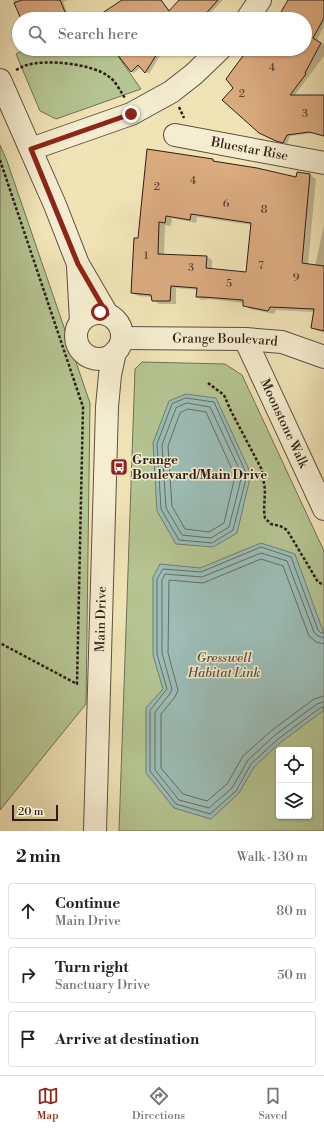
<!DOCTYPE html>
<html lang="en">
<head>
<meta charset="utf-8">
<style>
	body { margin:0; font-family:"Libre Bodoni",serif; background:#f2f2f2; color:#202124 }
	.controls { position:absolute; right:12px; bottom:12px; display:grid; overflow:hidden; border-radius:4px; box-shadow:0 1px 3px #0004 }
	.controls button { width:36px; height:36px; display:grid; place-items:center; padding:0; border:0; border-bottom:1px solid #e0e0e0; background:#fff; color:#202124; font:20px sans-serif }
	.scale { position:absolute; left:12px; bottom:10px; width:46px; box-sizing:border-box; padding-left:4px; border:2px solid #2d1d17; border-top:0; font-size:11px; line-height:14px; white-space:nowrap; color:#2d1d17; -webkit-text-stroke:3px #f5edd0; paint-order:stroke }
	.stop { position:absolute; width:12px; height:12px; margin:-9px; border:3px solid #8f2418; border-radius:50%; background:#fff }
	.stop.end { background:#8f2418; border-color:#fff; box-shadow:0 1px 4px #0008 }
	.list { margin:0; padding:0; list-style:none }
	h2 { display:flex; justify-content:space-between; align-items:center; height:52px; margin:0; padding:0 16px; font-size:17px }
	h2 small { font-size:13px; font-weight:400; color:#757577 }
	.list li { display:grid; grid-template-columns:26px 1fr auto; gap:12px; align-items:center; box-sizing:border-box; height:56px; margin:0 8px 8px; padding:0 8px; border:1px solid #e0e0e0; border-radius:4px }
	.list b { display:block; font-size:15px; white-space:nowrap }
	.list p { margin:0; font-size:13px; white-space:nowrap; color:#757577 }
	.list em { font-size:13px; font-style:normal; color:#757577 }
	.icon { flex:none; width:22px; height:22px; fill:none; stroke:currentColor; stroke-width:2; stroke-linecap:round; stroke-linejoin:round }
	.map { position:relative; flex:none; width:324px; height:831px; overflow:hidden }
	.search { position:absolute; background:#fff; box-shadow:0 1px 3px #0004; left:12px; right:12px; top:12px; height:44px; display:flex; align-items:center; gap:10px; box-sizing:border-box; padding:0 14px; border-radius:22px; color:#757577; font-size:15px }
	.sheet { height:244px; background:#fff }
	nav { display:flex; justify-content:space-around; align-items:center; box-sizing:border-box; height:56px; border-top:1px solid #e0e0e0; background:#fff; font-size:11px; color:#757577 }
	nav a { display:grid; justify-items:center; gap:2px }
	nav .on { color:#8f2418 }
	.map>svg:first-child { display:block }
</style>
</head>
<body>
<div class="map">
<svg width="324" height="831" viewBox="0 0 324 831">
	<rect width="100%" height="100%" fill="#f0e4b7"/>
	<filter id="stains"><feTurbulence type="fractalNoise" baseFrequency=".005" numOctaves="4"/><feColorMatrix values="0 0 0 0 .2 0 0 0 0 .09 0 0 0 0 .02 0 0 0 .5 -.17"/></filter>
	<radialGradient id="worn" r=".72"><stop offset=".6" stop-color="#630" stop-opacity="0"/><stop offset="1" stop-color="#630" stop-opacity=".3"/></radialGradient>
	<g fill="#b5c592" stroke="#717154" fill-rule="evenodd">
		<path d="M 26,49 L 113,49 L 141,89 L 56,119 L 40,111 L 16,54 Z"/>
		<path d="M 0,145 L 7,161 L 90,403 L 86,704 L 0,810 Z"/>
		<path d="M 142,362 L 225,364 L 242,375 L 324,551 L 324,831 L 119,831 L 135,369 ZM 279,750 L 309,750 L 309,816 L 279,816 Z"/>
	</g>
	<g fill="#9cbdb6" stroke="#707d76">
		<path d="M 186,394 L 216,398 L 251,474 L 237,533 L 213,547 L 176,544 L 157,511 L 153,443 L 169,401 Z"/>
		<path d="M 261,543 L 295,554 L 324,634 L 324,704 L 323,711 L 281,742 L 254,767 L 239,793 L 211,819 L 174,808 L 146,773 L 146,708 L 163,689 L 153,655 L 153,577 L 160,564 L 200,568 Z"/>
	</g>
	<g fill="#0003" fill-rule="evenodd">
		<path d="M 13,0 L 68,0 L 63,2 L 69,17 L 65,19 L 22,19 Z"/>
		<path d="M 122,0 L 161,0 L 170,11 L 181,0 L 223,0 L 205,19 L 95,19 Z"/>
		<path d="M 289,0 L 324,0 L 324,26 L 316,42 L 324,43 L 324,56 L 294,96 L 324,97 L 324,137 L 313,133 L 290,136 L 287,144 L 281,143 L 263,135 L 234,88 L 250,49 L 305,49 L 305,19 L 279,19 Z"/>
		<path d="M 114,49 L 167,49 L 161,54 L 149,74 L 141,67 L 134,73 L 131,71 Z"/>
		<path d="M 213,160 L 218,163 L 297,178 L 310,175 L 316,179 L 308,264 L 315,266 L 324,225 L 324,332 L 318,331 L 312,328 L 315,312 L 276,310 L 274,314 L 250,309 L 244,305 L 244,303 L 210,299 L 202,300 L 197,297 L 197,290 L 176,288 L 176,304 L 159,304 L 153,300 L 152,297 L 138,296 L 132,293 L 138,239 ZM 197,217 L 252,225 L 247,273 L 212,269 L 212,260 L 207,257 L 164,255 L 165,225 L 171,226 L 172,218 L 196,223 Z"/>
	</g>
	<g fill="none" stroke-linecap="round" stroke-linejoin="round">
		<g stroke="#646d66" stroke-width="1">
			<path d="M 186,398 L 214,402 L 247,475 L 233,530 L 212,543 L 179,540 L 161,509 L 157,444 L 172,404 Z"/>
			<path d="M 187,403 L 210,407 L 242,475 L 229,527 L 211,538 L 182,535 L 166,508 L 162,445 L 176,408 Z"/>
			<path d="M 188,409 L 206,412 L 235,476 L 224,523 L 209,532 L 185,529 L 172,506 L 168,446 L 180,413 Z"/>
			<path d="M 324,633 L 321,633 L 318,630 L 291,557 L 261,547 L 201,572 L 163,569 L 157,579 L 157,654 L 167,689 L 150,710 L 150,771 L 176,804 L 210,814 L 236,791 L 251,764 L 278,739 L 320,708 L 324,707"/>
			<path d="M 324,638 L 318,636 L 314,632 L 287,561 L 261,553 L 202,577 L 165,574 L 162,580 L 162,653 L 172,689 L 169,695 L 155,712 L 155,770 L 179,800 L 209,808 L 232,788 L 248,760 L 275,735 L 317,704 L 324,702"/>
			<path d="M 324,644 L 316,642 L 309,636 L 283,566 L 261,559 L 203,583 L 169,580 L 168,653 L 178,690 L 175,697 L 161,714 L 161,768 L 183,794 L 207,801 L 227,784 L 243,756 L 271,731 L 314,699 L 324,696"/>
		</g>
	</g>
	<g fill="#dbab80" stroke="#2d1d17" fill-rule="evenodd">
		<path d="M 22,0 L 60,0 L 68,19 L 21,19 L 14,3 Z"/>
		<path d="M 122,0 L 161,0 L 169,11 L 179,0 L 218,0 L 201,19 L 93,19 Z"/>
		<path d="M 288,0 L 324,0 L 324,18 L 313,38 L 321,43 L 305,73 L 306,74 L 290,95 L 324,95 L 324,136 L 309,132 L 287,135 L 283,143 L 276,141 L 259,133 L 222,100 L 233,88 L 226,79 L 248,49 L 305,49 L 305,19 L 277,19 Z"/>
		<path d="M 113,49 L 160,49 L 145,73 L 138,65 L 131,72 Z"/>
		<path d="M 147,149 L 213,159 L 213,161 L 257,168 L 296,177 L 297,172 L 310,174 L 302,263 L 324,266 L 324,331 L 311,328 L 314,309 L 270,307 L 268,311 L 243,306 L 243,300 L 203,297 L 196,297 L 197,288 L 171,286 L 170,301 L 152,301 L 151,295 L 131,293 L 134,238 L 138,238 ZM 191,214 L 251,223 L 246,272 L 206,268 L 207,256 L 158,254 L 159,222 L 165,223 L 166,216 L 190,220 Z"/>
	</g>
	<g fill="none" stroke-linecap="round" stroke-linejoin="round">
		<defs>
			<g id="minor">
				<path d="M 247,19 L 260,0"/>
				<path d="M 0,80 L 55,205 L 78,264 L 107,314"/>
				<path id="s1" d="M 175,135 L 324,163"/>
				<path d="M 31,149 L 131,114 L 171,92 L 194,74 L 220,49"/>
				<path d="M 78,267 L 81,321"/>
				<circle cx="99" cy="336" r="23"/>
				<path id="s2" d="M 122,338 L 245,339 L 282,342 L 324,357"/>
				<path id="s3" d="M 245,339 L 324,509"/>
				<path id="s4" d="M 95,831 L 107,407 L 110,375 L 115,352"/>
			</g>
		</defs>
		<use href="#minor" stroke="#5e4f3f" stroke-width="24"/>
		<g stroke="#2d1d17" stroke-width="2.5" stroke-dasharray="3 2" stroke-linecap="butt">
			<path d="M 16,70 C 20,68 23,66 27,65 C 47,59 92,64 108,76 C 116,81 120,91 125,98"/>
			<path d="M 179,107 L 184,118"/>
			<path d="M 0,160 L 83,407 L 77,684 L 0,643"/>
			<path d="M 208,383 L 224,395 L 231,411 L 262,470 L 265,490 L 264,510 L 265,518 L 271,524 L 280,526 L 287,530 L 318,582 L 324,585"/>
		</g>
		<use href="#minor" stroke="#f5edd0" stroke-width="22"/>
	</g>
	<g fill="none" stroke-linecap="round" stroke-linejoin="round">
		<path stroke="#8f2418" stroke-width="5" d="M 100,312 L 107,314 L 78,264 L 31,149 L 131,114"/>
	</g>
	<defs>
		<symbol id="bus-square" viewBox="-11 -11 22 22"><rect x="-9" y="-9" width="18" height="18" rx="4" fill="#8f2418" stroke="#f5edd0"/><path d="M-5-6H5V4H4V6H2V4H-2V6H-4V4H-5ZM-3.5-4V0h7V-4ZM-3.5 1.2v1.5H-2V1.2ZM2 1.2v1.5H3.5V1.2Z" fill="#fff"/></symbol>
	</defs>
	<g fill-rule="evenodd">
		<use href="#bus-square" x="109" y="457" width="20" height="20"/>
	</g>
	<g text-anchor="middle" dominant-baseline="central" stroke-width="3" stroke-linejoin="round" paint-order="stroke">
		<g font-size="11" fill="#584031">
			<text x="272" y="68">4</text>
			<text x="242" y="94">2</text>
			<text x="305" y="114">3</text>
			<text x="193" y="181">4</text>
			<text x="157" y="187">2</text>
			<text x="226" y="204">6</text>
			<text x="264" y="210">8</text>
			<text x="146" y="256">1</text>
			<text x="261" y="266">7</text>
			<text x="191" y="268">3</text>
			<text x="296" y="278">9</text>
			<text x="229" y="284">5</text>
		</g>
		<g font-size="13" fill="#2d1d17" stroke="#f5edd0">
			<text stroke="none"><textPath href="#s1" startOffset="76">Bluestar Rise</textPath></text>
			<text stroke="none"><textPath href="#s2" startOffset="103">Grange Boulevard</textPath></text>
			<text stroke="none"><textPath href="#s3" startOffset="93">Moonstone Walk</textPath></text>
			<text stroke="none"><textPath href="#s4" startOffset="212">Main Drive</textPath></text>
		</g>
		<g font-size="13" font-weight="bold" fill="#2d1d17" stroke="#f5edd0" text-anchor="start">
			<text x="132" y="460">Grange<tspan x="132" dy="15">Boulevard/Main Drive</tspan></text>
		</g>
		<g font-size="13" font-style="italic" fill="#564f3c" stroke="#f5edd0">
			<text x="224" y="658">Gresswell<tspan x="224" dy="15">Habitat Link</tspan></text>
		</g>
	</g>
	<rect width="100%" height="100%" filter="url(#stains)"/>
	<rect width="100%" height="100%" fill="url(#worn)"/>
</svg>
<div class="controls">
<button><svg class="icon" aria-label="locate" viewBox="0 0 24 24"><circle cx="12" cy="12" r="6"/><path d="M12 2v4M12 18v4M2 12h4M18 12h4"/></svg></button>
<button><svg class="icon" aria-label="layers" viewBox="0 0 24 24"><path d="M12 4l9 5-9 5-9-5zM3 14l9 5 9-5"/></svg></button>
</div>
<div class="scale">20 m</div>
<div class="stop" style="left:100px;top:312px"></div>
<div class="stop end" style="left:131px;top:114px"></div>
<div class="search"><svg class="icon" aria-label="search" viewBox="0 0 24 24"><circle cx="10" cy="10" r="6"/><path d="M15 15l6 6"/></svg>Search here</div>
</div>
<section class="sheet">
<h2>2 min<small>Walk · 130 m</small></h2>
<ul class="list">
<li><svg class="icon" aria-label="ahead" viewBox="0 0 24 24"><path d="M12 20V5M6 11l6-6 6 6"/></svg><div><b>Continue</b><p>Main Drive</p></div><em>80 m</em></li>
<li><svg class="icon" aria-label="right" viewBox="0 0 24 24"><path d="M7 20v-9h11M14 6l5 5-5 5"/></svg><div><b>Turn right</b><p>Sanctuary Drive</p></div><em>50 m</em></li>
<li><svg class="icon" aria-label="arrive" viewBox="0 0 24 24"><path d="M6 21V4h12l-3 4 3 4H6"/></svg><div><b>Arrive at destination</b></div></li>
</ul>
</section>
<nav>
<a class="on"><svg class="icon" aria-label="map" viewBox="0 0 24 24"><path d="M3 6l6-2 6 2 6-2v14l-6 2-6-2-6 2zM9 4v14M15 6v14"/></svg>Map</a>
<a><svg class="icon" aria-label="directions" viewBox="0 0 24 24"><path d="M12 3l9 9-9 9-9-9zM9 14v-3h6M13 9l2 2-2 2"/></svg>Directions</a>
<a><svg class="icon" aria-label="saved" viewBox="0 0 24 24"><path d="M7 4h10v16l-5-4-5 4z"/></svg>Saved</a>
</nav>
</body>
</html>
